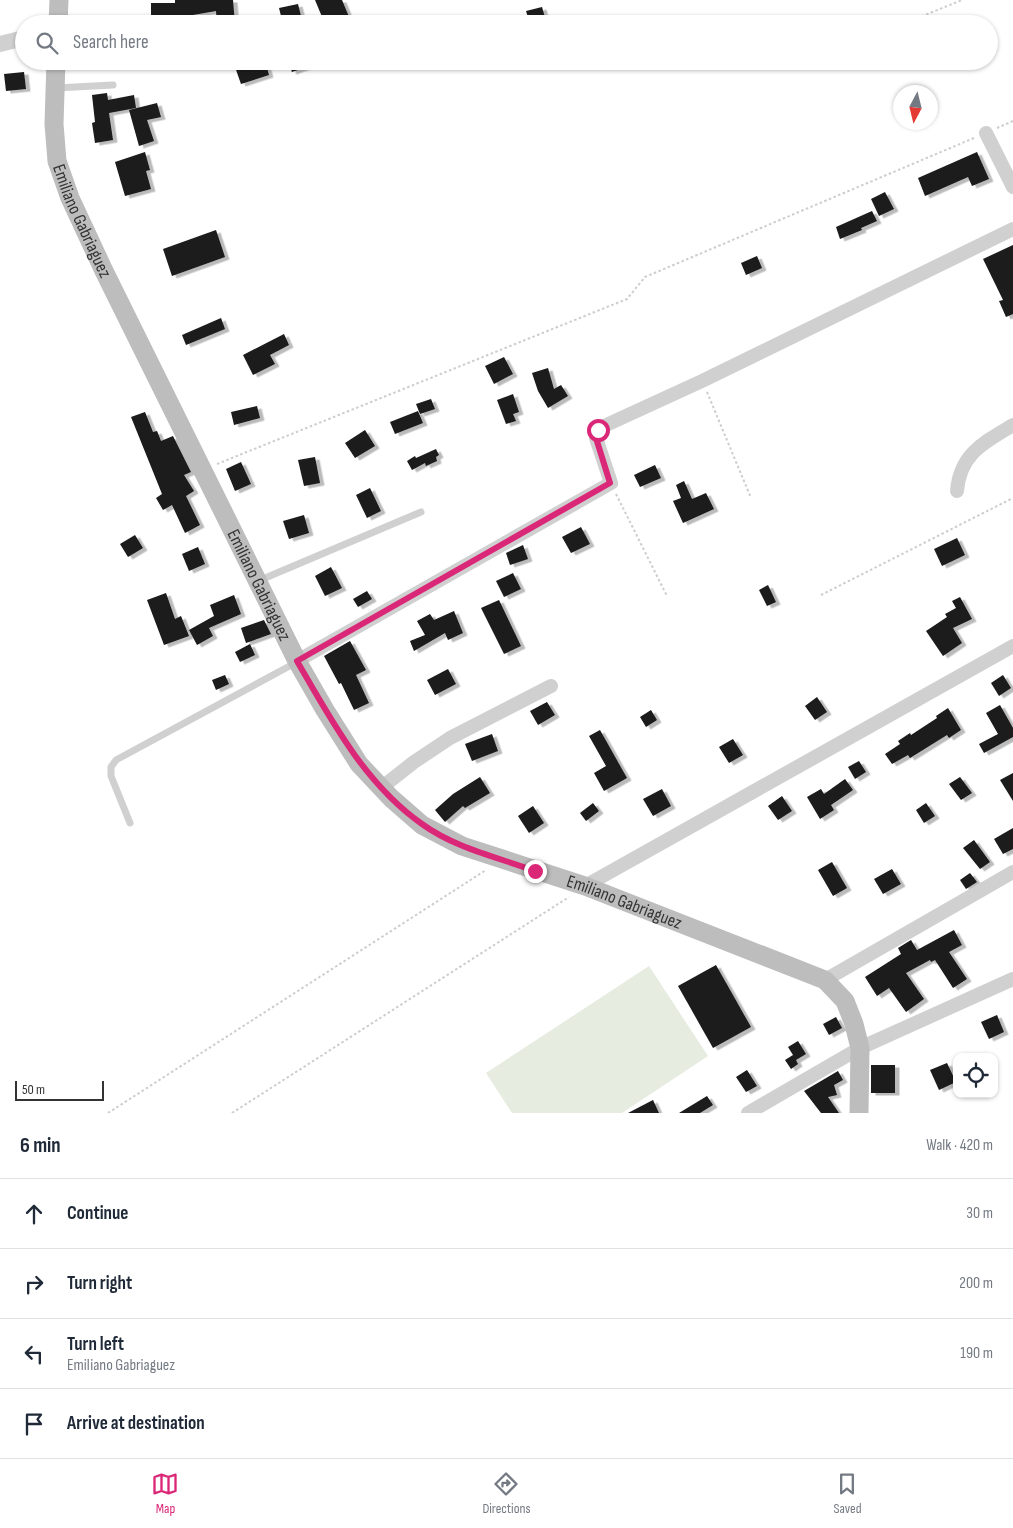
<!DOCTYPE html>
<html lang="en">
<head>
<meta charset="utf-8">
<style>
	body { margin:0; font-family:"Sofia Sans Condensed",sans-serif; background:#f2f2f3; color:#1f2937 }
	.controls { position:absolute; right:15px; bottom:15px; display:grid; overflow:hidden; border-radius:10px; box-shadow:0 1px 4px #0004 }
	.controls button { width:45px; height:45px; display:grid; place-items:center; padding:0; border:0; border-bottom:1px solid #e0e1e3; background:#fff; color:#1f2937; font:25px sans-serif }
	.compass { position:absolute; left:893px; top:85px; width:45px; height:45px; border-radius:50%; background:#fff; box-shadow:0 1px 4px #0004; rotate:187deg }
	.scale { position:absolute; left:15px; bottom:12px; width:89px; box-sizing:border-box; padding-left:5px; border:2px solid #333; border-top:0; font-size:14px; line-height:18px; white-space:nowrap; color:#333; -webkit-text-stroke:4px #fff; paint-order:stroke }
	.stop { position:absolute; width:15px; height:15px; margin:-11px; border:4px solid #db2777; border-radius:50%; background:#fff }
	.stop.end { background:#db2777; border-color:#fff; box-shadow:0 1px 5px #0008 }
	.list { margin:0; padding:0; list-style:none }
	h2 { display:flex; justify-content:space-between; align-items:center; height:65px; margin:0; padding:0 20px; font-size:21px }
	h2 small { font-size:16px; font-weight:400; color:#747a83 }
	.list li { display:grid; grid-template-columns:32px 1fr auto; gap:15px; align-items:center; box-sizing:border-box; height:70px; padding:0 20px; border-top:1px solid #e0e1e3 }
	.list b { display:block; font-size:19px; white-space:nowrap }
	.list p { margin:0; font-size:16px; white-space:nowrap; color:#747a83 }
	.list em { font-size:16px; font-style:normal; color:#747a83 }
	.icon { flex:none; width:28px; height:28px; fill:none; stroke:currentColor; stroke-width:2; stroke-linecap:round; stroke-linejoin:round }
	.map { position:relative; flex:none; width:1013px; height:1113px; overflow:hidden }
	.search { position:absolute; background:#fff; box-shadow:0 1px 4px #0004; left:15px; right:15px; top:15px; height:55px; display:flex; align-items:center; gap:12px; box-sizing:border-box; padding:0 18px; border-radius:28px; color:#747a83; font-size:19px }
	.sheet { height:345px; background:#fff }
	nav { display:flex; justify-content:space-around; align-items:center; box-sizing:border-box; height:70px; border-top:1px solid #e0e1e3; background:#fff; font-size:14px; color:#747a83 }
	nav a { display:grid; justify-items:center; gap:2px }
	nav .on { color:#db2777 }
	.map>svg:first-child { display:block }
</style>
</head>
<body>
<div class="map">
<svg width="1013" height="1113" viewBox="0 0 1013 1113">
	<defs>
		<filter id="shadow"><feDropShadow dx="4.5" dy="2.5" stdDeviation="0" flood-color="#0004"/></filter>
	</defs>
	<rect width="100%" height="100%" fill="#fff"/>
	<path fill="#e6ecdf" d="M 649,966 L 708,1056 L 622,1113 L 512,1113 L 486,1073 Z"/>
	<g fill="#1a1a1a" filter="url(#shadow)">
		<path d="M 175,0 L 233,0 L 235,24 L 217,24 L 216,11 L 187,16 L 151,15 L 151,3 L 175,3 Z"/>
		<path d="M 315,0 L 342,0 L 352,24 L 325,24 Z"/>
		<path d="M 298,4 L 303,24 L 283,24 L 279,8 Z"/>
		<path d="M 542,7 L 546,21 L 530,24 L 526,11 Z"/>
		<path d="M 254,61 L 265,61 L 269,75 L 241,84 L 235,67 Z"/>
		<path d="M 288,61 L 317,61 L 318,63 L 292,72 Z"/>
		<path d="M 24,72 L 26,89 L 6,91 L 4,74 Z"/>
		<path d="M 107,93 L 108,100 L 134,95 L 136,108 L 109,113 L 113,140 L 95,143 L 92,123 L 95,122 L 92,95 Z"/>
		<path d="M 157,103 L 161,117 L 147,120 L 154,141 L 139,146 L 129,110 Z"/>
		<path d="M 145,152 L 150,170 L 146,171 L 151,189 L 125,196 L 115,162 Z"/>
		<path d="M 977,152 L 989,179 L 972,186 L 968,177 L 925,196 L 918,178 Z"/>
		<path d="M 885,192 L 894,209 L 879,216 L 871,199 Z"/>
		<path d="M 872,211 L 877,221 L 861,228 L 862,230 L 840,239 L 836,227 Z"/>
		<path d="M 216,230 L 225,257 L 172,276 L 163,249 Z"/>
		<path d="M 1013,245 L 1013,314 L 1006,317 L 999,301 L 1003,300 L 983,259 Z"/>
		<path d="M 757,256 L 762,268 L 746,275 L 741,263 Z"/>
		<path d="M 221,318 L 225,329 L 186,345 L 182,335 Z"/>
		<path d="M 284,334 L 289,345 L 270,355 L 275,364 L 253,375 L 243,355 Z"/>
		<path d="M 504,357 L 513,374 L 494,384 L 485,366 Z"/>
		<path d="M 548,368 L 554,389 L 561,385 L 568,396 L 548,408 L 538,391 L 532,373 Z"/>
		<path d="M 513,394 L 519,412 L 513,414 L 516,421 L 506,424 L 497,400 Z"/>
		<path d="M 431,399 L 435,409 L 420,414 L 416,404 Z"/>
		<path d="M 257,406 L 260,418 L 234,425 L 231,412 Z"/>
		<path d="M 418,411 L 423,423 L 395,434 L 390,422 Z"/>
		<path d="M 145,412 L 153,432 L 157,431 L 161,441 L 173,436 L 191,472 L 184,475 L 194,491 L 186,496 L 200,525 L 185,533 L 172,505 L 163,510 L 156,498 L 162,494 L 131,417 Z"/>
		<path d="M 365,430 L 375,446 L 355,458 L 345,443 Z"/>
		<path d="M 436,449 L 439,455 L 436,457 L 437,461 L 426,466 L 425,463 L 412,470 L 407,461 L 415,456 L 416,458 Z"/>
		<path d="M 315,457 L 320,483 L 304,486 L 298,460 Z"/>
		<path d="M 241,462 L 251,484 L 235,491 L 226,469 Z"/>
		<path d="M 655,465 L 661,478 L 640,487 L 634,475 Z"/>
		<path d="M 684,481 L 692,499 L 706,493 L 714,509 L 683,523 L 673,501 L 681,498 L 676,485 Z"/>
		<path d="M 370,488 L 381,511 L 367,518 L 356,495 Z"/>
		<path d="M 304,515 L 309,533 L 289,539 L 283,521 Z"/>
		<path d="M 581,527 L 590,544 L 571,553 L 562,537 Z"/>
		<path d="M 135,535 L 143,548 L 128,557 L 120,544 Z"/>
		<path d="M 957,538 L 965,555 L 942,566 L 934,549 Z"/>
		<path d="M 523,545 L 528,559 L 510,565 L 506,553 Z"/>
		<path d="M 198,547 L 205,564 L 189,571 L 182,554 Z"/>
		<path d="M 331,567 L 342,588 L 325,596 L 315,576 Z"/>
		<path d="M 513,573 L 521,589 L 504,597 L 496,581 Z"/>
		<path d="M 768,585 L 776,602 L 767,606 L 759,590 Z"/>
		<path d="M 367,591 L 372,599 L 358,607 L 353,599 Z"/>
		<path d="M 166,593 L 175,619 L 181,616 L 189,636 L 164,645 L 147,600 Z"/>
		<path d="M 234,595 L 241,614 L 209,628 L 213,636 L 197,645 L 189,630 L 214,616 L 210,605 Z"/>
		<path d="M 960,597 L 972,619 L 953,628 L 962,643 L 943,656 L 926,631 L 947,617 L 945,614 L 956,608 L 952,601 Z"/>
		<path d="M 499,600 L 521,646 L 504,654 L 481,608 Z"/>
		<path d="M 454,611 L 463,633 L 448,640 L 445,633 L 414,651 L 410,641 L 425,635 L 417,621 L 430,614 L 434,620 Z"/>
		<path d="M 264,620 L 271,634 L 246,643 L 241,628 Z"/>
		<path d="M 350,641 L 366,670 L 356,675 L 369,703 L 354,710 L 341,683 L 339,684 L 324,656 Z"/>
		<path d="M 250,644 L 255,655 L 240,662 L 235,652 Z"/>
		<path d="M 448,669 L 456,684 L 435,695 L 427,680 Z"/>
		<path d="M 225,675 L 229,684 L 216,690 L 212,680 Z"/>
		<path d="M 1003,675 L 1011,688 L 999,696 L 991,683 Z"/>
		<path d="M 817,697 L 827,712 L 815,720 L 805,706 Z"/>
		<path d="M 547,702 L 555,715 L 538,725 L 530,711 Z"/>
		<path d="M 1000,705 L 1013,728 L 1013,737 L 984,753 L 979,744 L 998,734 L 986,713 Z"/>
		<path d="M 948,708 L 961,730 L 949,738 L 947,735 L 910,758 L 908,755 L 892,764 L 885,754 L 900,744 L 898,741 L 910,733 L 911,735 L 937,718 L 936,716 Z"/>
		<path d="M 651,710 L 657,720 L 646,727 L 640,717 Z"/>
		<path d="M 600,730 L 627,778 L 604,791 L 594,773 L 606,766 L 589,736 Z"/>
		<path d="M 492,734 L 498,751 L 472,761 L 465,744 Z"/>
		<path d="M 733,739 L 743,755 L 729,763 L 719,747 Z"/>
		<path d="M 859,761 L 866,772 L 855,779 L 848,767 Z"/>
		<path d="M 1013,773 L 1013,801 L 1000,780 Z"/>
		<path d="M 480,777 L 490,793 L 465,808 L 463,806 L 445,822 L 435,810 L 453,794 Z"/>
		<path d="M 960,777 L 972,793 L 961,800 L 949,784 Z"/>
		<path d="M 845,779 L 853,790 L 831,805 L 834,810 L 820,819 L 807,797 L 821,789 L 824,794 Z"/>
		<path d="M 662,789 L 671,806 L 653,816 L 643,799 Z"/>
		<path d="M 782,796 L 792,811 L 778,820 L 768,806 Z"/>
		<path d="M 593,803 L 599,811 L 586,821 L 580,813 Z"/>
		<path d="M 926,803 L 935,816 L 924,823 L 916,810 Z"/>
		<path d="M 533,806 L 544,823 L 529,833 L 518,816 Z"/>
		<path d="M 1013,828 L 1013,849 L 1003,854 L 994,839 Z"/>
		<path d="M 974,840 L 990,862 L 980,869 L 963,848 Z"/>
		<path d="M 832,862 L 847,888 L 833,896 L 818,870 Z"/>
		<path d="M 892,869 L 901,884 L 883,894 L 874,879 Z"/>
		<path d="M 970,873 L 977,882 L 966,889 L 960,880 Z"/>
		<path d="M 954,930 L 962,945 L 949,952 L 967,979 L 953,988 L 935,960 L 931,962 L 930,960 L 906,973 L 924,999 L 906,1012 L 889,988 L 877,996 L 865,977 L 901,954 L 898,948 L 911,940 L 917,950 Z"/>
		<path d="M 716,965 L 751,1027 L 713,1048 L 678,986 Z"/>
		<path d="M 997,1015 L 1004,1032 L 989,1039 L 981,1022 Z"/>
		<path d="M 836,1017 L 842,1028 L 829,1035 L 823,1024 Z"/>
		<path d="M 798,1041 L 806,1054 L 796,1060 L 798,1064 L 791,1069 L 785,1060 L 793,1055 L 788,1047 Z"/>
		<path d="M 947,1063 L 956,1082 L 939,1090 L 930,1070 Z"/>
		<rect x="871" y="1065" width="24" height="28"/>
		<path d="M 747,1070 L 757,1086 L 746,1092 L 736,1077 Z"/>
		<path d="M 838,1071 L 843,1080 L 834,1085 L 837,1095 L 828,1097 L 839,1113 L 821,1113 L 804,1091 Z"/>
		<path d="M 707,1096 L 713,1105 L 700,1113 L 679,1113 Z"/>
		<path d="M 653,1100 L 659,1113 L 628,1113 Z"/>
	</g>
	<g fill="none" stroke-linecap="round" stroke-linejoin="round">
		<g stroke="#cdcdcd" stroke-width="2" stroke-dasharray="2.5 2.5" stroke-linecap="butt">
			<path d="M 903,24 L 962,0"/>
			<path d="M 997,128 L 1013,121"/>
			<path d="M 707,392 L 751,498"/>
			<path d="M 217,464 L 627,299 L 645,277 L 974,138"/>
			<path d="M 616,494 L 667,596"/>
			<path d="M 821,595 L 1013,498"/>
			<path d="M 108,1113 L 486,870"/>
			<path d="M 232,1113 L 569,897"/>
		</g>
		<g stroke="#d0d0d0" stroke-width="7">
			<path d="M 56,88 L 113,85"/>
			<path d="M 258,581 L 421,512"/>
			<path d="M 130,823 L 111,776 L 111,767 L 116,760 L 297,662"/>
		</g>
		<g stroke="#d0d0d0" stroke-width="14">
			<path d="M 986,133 L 1013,187"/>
			<path d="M 957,491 C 960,454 983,443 1013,425"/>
			<path d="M 297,661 L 611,483 L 596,438 L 598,430 L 604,426 L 702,381 L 1013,229"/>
			<path d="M 381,788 L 414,762 L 450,738 L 551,686"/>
			<path d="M 585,886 L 1013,646"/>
			<path d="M 825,980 L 1013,872"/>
			<path d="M 748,1113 L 860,1048 L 1013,979"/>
		</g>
		<path stroke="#d0d0d0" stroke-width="16" d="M 0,44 L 24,38"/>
		<g stroke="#bdbdbd" stroke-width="19">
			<path d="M 58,24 L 59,0"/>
			<path id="s1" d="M 56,61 L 54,124 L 57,161 L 70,198 L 104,271 L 297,661 L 325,710 L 359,764 L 391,798 L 422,825 L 462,846 L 585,886 L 825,980 L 845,1001 L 854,1024 L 860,1048 L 859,1113"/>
		</g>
	</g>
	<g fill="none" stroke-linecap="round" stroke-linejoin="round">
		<path stroke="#db2777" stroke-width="6" d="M 535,871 C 497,857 455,848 422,824 C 365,784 331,720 297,661 L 610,483 L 596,438 L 598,430"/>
	</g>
	<g text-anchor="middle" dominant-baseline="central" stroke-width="5" stroke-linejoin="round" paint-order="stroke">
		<g font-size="18" fill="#333" stroke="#fff">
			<text stroke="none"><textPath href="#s1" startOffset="165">Emiliano Gabriaguez</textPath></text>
			<text stroke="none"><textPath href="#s1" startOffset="570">Emiliano Gabriaguez</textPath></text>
			<text stroke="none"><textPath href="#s1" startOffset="1080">Emiliano Gabriaguez</textPath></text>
		</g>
	</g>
</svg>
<div class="controls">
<button><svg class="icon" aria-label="locate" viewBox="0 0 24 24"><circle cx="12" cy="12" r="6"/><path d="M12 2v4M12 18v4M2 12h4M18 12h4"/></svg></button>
</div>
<svg class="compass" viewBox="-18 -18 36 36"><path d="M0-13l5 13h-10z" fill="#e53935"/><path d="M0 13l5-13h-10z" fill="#747a83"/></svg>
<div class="scale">50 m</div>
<div class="stop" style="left:598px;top:430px"></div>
<div class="stop end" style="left:535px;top:871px"></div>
<div class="search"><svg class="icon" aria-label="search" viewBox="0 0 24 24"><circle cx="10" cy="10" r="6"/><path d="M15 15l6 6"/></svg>Search here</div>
</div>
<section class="sheet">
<h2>6 min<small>Walk · 420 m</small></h2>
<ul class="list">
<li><svg class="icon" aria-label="ahead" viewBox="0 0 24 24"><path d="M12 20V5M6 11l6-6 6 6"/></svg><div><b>Continue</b></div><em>30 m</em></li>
<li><svg class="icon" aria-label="right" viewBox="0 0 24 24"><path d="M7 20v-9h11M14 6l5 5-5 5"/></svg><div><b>Turn right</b></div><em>200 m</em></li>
<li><svg class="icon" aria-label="left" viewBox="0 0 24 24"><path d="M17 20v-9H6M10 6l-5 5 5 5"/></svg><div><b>Turn left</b><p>Emiliano Gabriaguez</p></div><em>190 m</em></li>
<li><svg class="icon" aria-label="arrive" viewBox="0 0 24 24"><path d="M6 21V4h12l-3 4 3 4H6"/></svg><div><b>Arrive at destination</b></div></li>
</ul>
</section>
<nav>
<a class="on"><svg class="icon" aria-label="map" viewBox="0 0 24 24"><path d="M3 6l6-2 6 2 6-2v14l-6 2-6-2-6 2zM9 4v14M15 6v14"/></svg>Map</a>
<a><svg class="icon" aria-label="directions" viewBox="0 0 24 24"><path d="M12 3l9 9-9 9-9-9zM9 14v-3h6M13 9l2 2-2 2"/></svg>Directions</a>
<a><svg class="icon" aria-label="saved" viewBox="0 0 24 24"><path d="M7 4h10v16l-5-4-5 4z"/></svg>Saved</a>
</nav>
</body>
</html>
